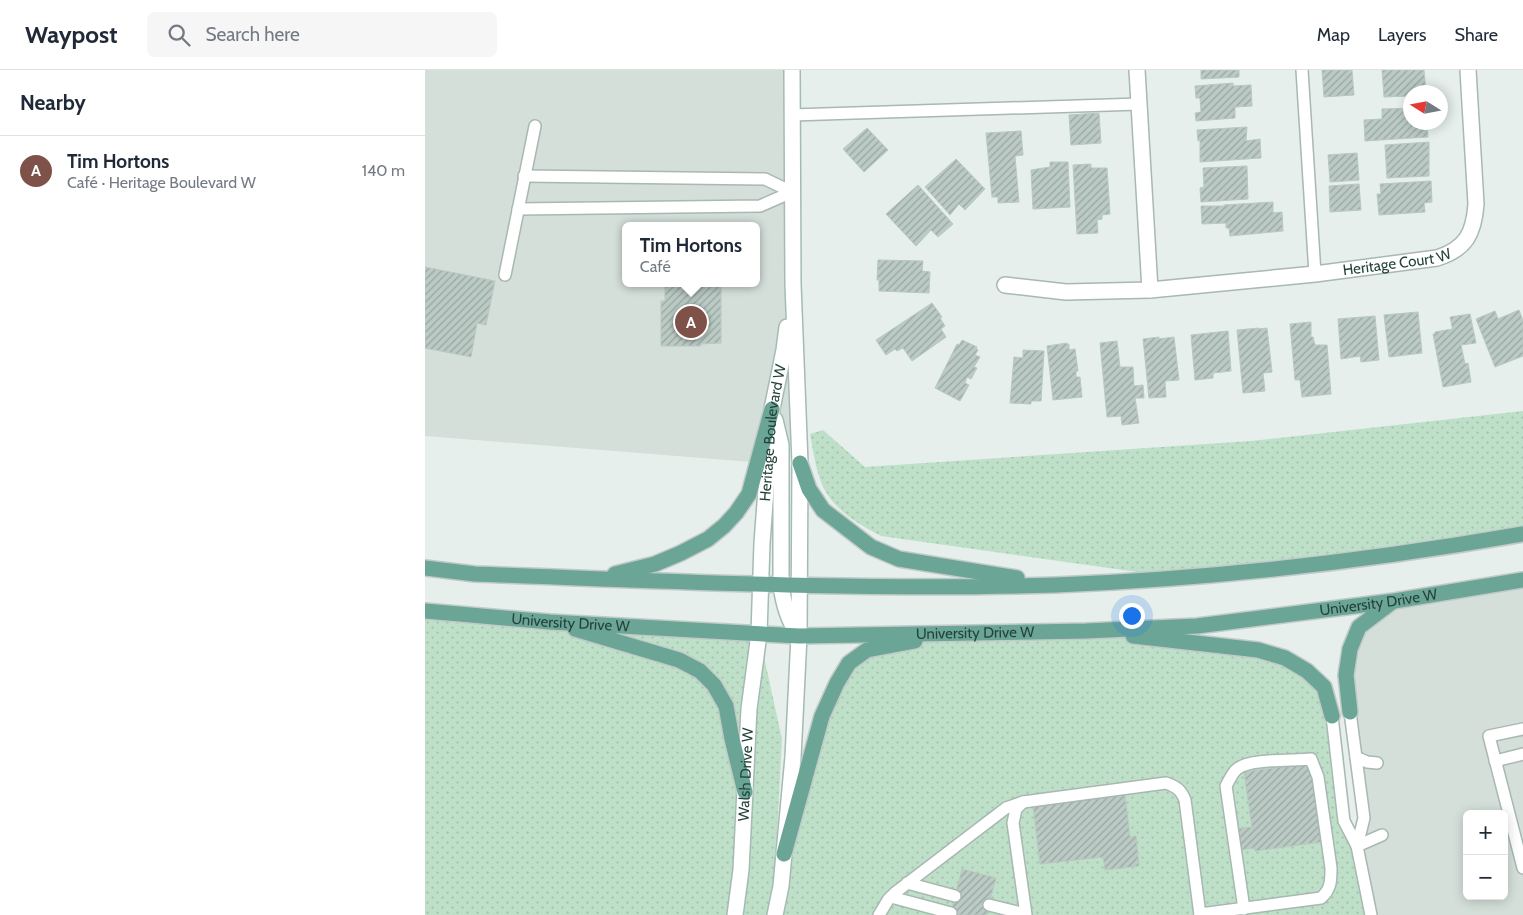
<!DOCTYPE html>
<html lang="en">
<head>
<meta charset="utf-8">
<style>
	body { margin:0; font-family:Cabin,sans-serif; background:#f6f6f7; color:#1f2937 }
	.controls { position:absolute; right:15px; bottom:15px; display:grid; overflow:hidden; border-radius:8px; box-shadow:0 2px 12px #0003 }
	.controls button { width:45px; height:45px; display:grid; place-items:center; padding:0; border:0; border-bottom:1px solid #e0e1e3; background:#fff; color:#1f2937; font:25px sans-serif }
	.compass { position:absolute; left:978px; top:15px; width:45px; height:45px; border-radius:50%; background:#fff; box-shadow:0 2px 12px #0003; rotate:281deg }
	.you { position:absolute; left:706px; top:545px; width:18px; height:18px; margin:-12px; border:4px solid #fff; border-radius:50%; background:#1a73e8; box-shadow:0 0 0 8px #1a73e833 }
	.badge { display:grid; place-items:center; width:32px; height:32px; border-radius:50%; background:#7f5249; color:#fff; font-size:16px; font-weight:700 }
	.pin { position:absolute; translate:-50% -50%; border:2px solid #fff; box-shadow:0 1px 5px #0006 }
	.popup { position:absolute; left:197px; top:152px; width:138px; height:65px; box-sizing:border-box; display:grid; place-content:center; border-radius:8px; background:#fff; filter:drop-shadow(0 1px 4px #0005); font-size:16px; white-space:nowrap; color:#747a83 }
	.popup b { font-size:19px; color:#1f2937 }
	.popup::after { content:''; position:absolute; left:50%; top:100%; margin-left:-10px; border:10px solid transparent; border-top-color:#fff }
	.list { margin:0; padding:0; list-style:none }
	h2 { display:flex; justify-content:space-between; align-items:center; height:65px; margin:0; padding:0 20px; font-size:21px }
	h2 small { font-size:16px; font-weight:400; color:#747a83 }
	.list li { display:grid; grid-template-columns:32px 1fr auto; gap:15px; align-items:center; box-sizing:border-box; height:70px; padding:0 20px; border-top:1px solid #e0e1e3 }
	.list b { display:block; font-size:19px; white-space:nowrap }
	.list p { margin:0; font-size:16px; white-space:nowrap; color:#747a83 }
	.list em { font-size:16px; font-style:normal; color:#747a83 }
	.icon { flex:none; width:28px; height:28px; fill:none; stroke:currentColor; stroke-width:2; stroke-linecap:round; stroke-linejoin:round }
	.map { position:relative; flex:none; width:1098px; height:845px; overflow:hidden }
	header { display:flex; align-items:center; gap:30px; box-sizing:border-box; height:70px; padding:0 25px; background:#fff; border-bottom:1px solid #e0e1e3 }
	header strong { font-size:24px }
	nav { display:flex; gap:28px; margin-inline-start:auto; font-size:18px }
	.search { width:350px; height:45px; background:#f6f6f7; display:flex; align-items:center; gap:12px; box-sizing:border-box; padding:0 18px; border-radius:8px; color:#747a83; font-size:19px }
	main { display:flex }
	aside { flex:1; background:#fff }
	.map>svg:first-child { display:block }
</style>
</head>
<body>
<header>
<strong>Waypost</strong>
<div class="search"><svg class="icon" aria-label="search" viewBox="0 0 24 24"><circle cx="10" cy="10" r="6"/><path d="M15 15l6 6"/></svg>Search here</div>
<nav><a>Map</a><a>Layers</a><a>Share</a></nav>
</header>
<main>
<aside>
<h2>Nearby<small></small></h2>
<ul class="list">
<li><span class="badge">A</span><div><b>Tim Hortons</b><p>Café · Heritage Boulevard W</p></div><em>140 m</em></li>
</ul>
</aside>
<div class="map">
<svg width="1098" height="845" viewBox="0 0 1098 845">
	<defs>
		<pattern id="grass-dots" width="8" height="8" patternUnits="userSpaceOnUse" patternTransform="scale(1.25)"><rect width="8" height="8" fill="#bfe0c8"/><path d="M2 2h.1M6 6h.1" fill="none" stroke="#a4c1ad" stroke-width="1.8" stroke-linecap="round"/></pattern>
		<pattern id="building-hatch" width="6" height="6" patternUnits="userSpaceOnUse" patternTransform="scale(1.25)"><rect width="6" height="6" fill="#bbcac4"/><path d="M-1 1l2-2M0 6l6-6M5 7l2-2" fill="none" stroke="#98a6a0"/></pattern>
	</defs>
	<rect width="100%" height="100%" fill="#e6efeb"/>
	<g fill="#d4dfda" fill-rule="evenodd">
		<path d="M 0,0 L 367,0 L 367,318 L 364,395 L 0,366 ZM 201,156 L 331,156 L 331,213 L 201,213 Z"/>
		<path d="M 1098,510 L 1098,845 L 946,845 L 932,776 L 939,748 L 921,605 L 934,557 L 969,531 ZM 1042,744 L 1079,744 L 1079,826 L 1042,826 Z"/>
	</g>
	<g fill="url(#grass-dots)">
		<path d="M 1098,341 L 1098,464 L 755,508 L 456,466 C 431,453 404,437 395,409 C 390,395 388,379 385,364 L 398,360 L 440,397 L 826,371 Z"/>
		<path d="M 0,541 L 334,564 L 357,669 L 352,765 L 397,646 L 442,580 L 539,563 L 661,561 L 833,580 L 899,617 L 919,751 L 932,776 L 946,845 L 0,845 Z"/>
	</g>
	<g fill="url(#building-hatch)" stroke="#b8c9c2">
		<path d="M 776,0 L 814,0 L 814,7 L 776,9 Z"/>
		<path d="M 897,0 L 927,0 L 929,25 L 899,27 Z"/>
		<path d="M 957,0 L 999,0 L 1001,22 L 986,22 L 986,26 L 959,27 Z"/>
		<path d="M 808,13 L 808,16 L 826,15 L 827,36 L 810,37 L 810,48 L 771,51 L 770,43 L 776,42 L 775,28 L 771,28 L 770,16 Z"/>
		<path d="M 986,38 L 986,52 L 1002,52 L 1003,67 L 940,71 L 939,50 L 957,49 L 957,39 Z"/>
		<path d="M 674,43 L 676,73 L 646,75 L 644,45 Z"/>
		<path d="M 822,57 L 821,71 L 835,69 L 836,88 L 775,92 L 775,70 L 773,71 L 772,60 Z"/>
		<path d="M 442,58 L 463,80 L 439,102 L 418,79 Z"/>
		<path d="M 596,61 L 598,85 L 590,86 L 594,132 L 573,133 L 573,127 L 567,127 L 561,63 Z"/>
		<path d="M 1004,72 L 1004,106 L 962,108 L 960,75 Z"/>
		<path d="M 932,83 L 934,110 L 905,112 L 903,85 Z"/>
		<path d="M 531,89 L 560,119 L 540,140 L 534,134 L 525,145 L 500,117 Z"/>
		<path d="M 625,92 L 643,92 L 645,137 L 608,139 L 606,100 L 625,97 Z"/>
		<path d="M 666,94 L 666,98 L 682,98 L 685,144 L 677,145 L 677,149 L 672,150 L 673,163 L 652,164 L 648,95 Z"/>
		<path d="M 822,96 L 823,129 L 776,132 L 775,118 L 779,117 L 778,98 Z"/>
		<path d="M 1006,111 L 1007,132 L 999,133 L 1000,142 L 954,145 L 952,124 L 956,124 L 955,114 Z"/>
		<path d="M 934,114 L 936,140 L 905,142 L 904,116 Z"/>
		<path d="M 493,115 L 528,154 L 513,167 L 506,160 L 491,176 L 461,144 Z"/>
		<path d="M 848,132 L 848,143 L 857,142 L 858,161 L 805,166 L 804,158 L 801,158 L 801,153 L 777,154 L 776,136 L 799,136 L 799,135 Z"/>
		<path d="M 453,190 L 498,191 L 497,201 L 505,202 L 504,223 L 454,221 L 454,210 L 452,210 Z"/>
		<path d="M 0,197 L 70,211 L 61,255 L 52,253 L 46,287 L 0,278 Z"/>
		<path d="M 240,213 L 296,213 L 296,273 L 276,274 L 276,276 L 236,276 L 236,231 L 240,231 Z"/>
		<path d="M 507,233 L 517,247 L 515,248 L 520,256 L 516,259 L 521,267 L 487,291 L 478,278 L 472,281 L 470,279 L 461,285 L 451,270 Z"/>
		<path d="M 1094,240 L 1098,251 L 1098,286 L 1070,297 L 1051,249 L 1070,241 L 1073,249 Z"/>
		<path d="M 993,242 L 997,283 L 964,287 L 959,245 Z"/>
		<path d="M 1045,244 L 1051,273 L 1036,275 L 1040,294 L 1043,293 L 1046,312 L 1018,317 L 1008,264 L 1010,264 L 1010,262 L 1027,259 L 1028,261 L 1025,247 Z"/>
		<path d="M 950,246 L 954,290 L 936,292 L 935,286 L 916,289 L 913,249 Z"/>
		<path d="M 886,252 L 886,267 L 888,267 L 890,275 L 902,275 L 906,324 L 877,327 L 875,310 L 870,310 L 865,254 Z"/>
		<path d="M 834,258 L 834,259 L 842,258 L 847,302 L 838,303 L 840,321 L 818,323 L 812,260 Z"/>
		<path d="M 803,261 L 806,301 L 788,303 L 788,308 L 770,310 L 766,265 Z"/>
		<path d="M 734,267 L 734,269 L 749,267 L 754,310 L 740,311 L 741,327 L 724,328 L 718,269 Z"/>
		<path d="M 537,270 L 552,277 L 551,279 L 553,280 L 550,285 L 555,287 L 549,297 L 552,298 L 546,309 L 542,307 L 540,313 L 544,315 L 535,331 L 510,318 L 532,274 L 534,275 Z"/>
		<path d="M 692,271 L 695,297 L 708,297 L 709,316 L 718,315 L 719,328 L 710,328 L 714,353 L 697,355 L 696,346 L 682,347 L 675,273 Z"/>
		<path d="M 642,273 L 642,274 L 644,274 L 644,280 L 650,279 L 653,301 L 651,301 L 651,307 L 655,307 L 657,327 L 628,330 L 622,276 Z"/>
		<path d="M 598,280 L 619,281 L 616,331 L 606,331 L 606,334 L 585,333 L 589,287 L 598,288 Z"/>
		<path d="M 886,693 L 897,772 L 830,781 L 829,778 L 813,780 L 810,759 L 827,757 L 819,702 Z"/>
		<path d="M 700,725 L 705,767 L 711,766 L 714,796 L 680,800 L 678,787 L 615,794 L 608,735 Z"/>
		<path d="M 537,799 L 571,808 L 561,845 L 525,845 Z"/>
	</g>
	<g fill="none" stroke-linecap="round" stroke-linejoin="round">
		<defs>
			<g id="lane">
				<path d="M 877,0 L 890,204"/>
				<path d="M 367,45 L 714,34"/>
				<path d="M 99,106 L 340,109 L 367,122"/>
				<path d="M 93,139 L 335,136 L 367,122"/>
				<path d="M 80,205 L 110,56"/>
				<path d="M 925,642 L 939,748 L 932,776"/>
				<path d="M 907,646 L 919,751 L 932,776 L 946,845"/>
				<path d="M 1098,659 L 1064,666 L 1098,798"/>
				<path d="M 931,687 L 942,692 L 952,693"/>
				<path d="M 1070,691 L 1098,684"/>
				<path d="M 598,732 L 591,739 L 588,753 L 601,845"/>
				<path d="M 932,776 L 957,765"/>
				<path d="M 482,813 L 530,826"/>
				<path d="M 466,827 L 526,843"/>
				<path d="M 564,835 L 600,844"/>
				<path d="M 775,844 L 896,828 C 906,819 906,811 906,798 L 893,707 L 886,689 C 870,691 824,688 812,699 C 807,703 804,711 801,716 L 819,839"/>
				<path d="M 454,845 L 463,830 L 471,822 L 581,738 L 598,732 L 741,713 C 752,717 756,720 760,730 L 775,845"/>
			</g>
			<g id="street">
				<path d="M 712,0 L 725,220"/>
				<path id="s1" d="M 580,215 L 641,222 L 725,220 L 890,204 L 1012,188 C 1041,179 1049,163 1051,134 L 1043,0"/>
			</g>
			<g id="secondary">
				<path d="M 350,350 L 356,375 L 356,516 C 359,535 363,550 374,566"/>
				<path id="s2" d="M 310,845 L 316,800 L 324,639 L 334,564 L 337,473 L 347,339 L 359,280 L 362,257"/>
				<path d="M 350,845 L 356,816 L 368,687 L 374,566 L 375,393 L 368,214 L 367,0"/>
			</g>
			<g id="primary">
				<path d="M 375,393 L 384,419 L 398,440 L 446,477 L 474,489 L 592,508"/>
				<path d="M 0,498 L 50,504 C 243,511 437,521 631,515 C 788,509 943,491 1098,464"/>
				<path d="M 190,504 L 230,494 L 256,483 L 283,469 L 299,456 L 311,443 L 324,424 L 347,339"/>
				<path id="s3" d="M 0,541 L 125,552 L 374,566 L 661,561 L 772,556 L 969,531 L 1098,510"/>
				<path d="M 150,559 L 254,590 L 275,601 L 289,615 L 301,636 L 307,669 L 320,722"/>
				<path d="M 708,566 L 833,580 L 860,588 L 882,601 L 899,617 L 907,646"/>
				<path d="M 925,642 L 921,605 L 925,579 L 934,557 L 967,532"/>
				<path d="M 359,784 L 397,646 L 412,613 L 424,593 L 442,580 L 490,571"/>
			</g>
		</defs>
		<use href="#lane" stroke="#a8b8b2" stroke-width="14"/>
		<use href="#street" stroke="#a8b8b2" stroke-width="18"/>
		<use href="#secondary" stroke="#a4bbb3" stroke-width="18"/>
		<use href="#primary" stroke="#c2cac8" stroke-width="18"/>
		<use href="#lane" stroke="#fff" stroke-width="11"/>
		<use href="#street" stroke="#fff" stroke-width="15"/>
		<use href="#secondary" stroke="#fff" stroke-width="15"/>
		<use href="#primary" stroke="#6aa596" stroke-width="15"/>
	</g>
	<g text-anchor="middle" dominant-baseline="central" stroke-width="4.5" stroke-linejoin="round" paint-order="stroke">
		<g font-size="15" fill="#24423a" stroke="#f7fbf9">
			<text stroke="none"><textPath href="#s1" startOffset="394">Heritage Court W</textPath></text>
			<text stroke="none"><textPath href="#s2" startOffset="484">Heritage Boulevard W</textPath></text>
			<text stroke="none"><textPath href="#s3" startOffset="956">University Drive W</textPath></text>
			<text stroke="none"><textPath href="#s3" startOffset="146">University Drive W</textPath></text>
			<text stroke="none"><textPath href="#s3" startOffset="551">University Drive W</textPath></text>
			<text stroke="none"><textPath href="#s2" startOffset="141">Walsh Drive W</textPath></text>
		</g>
	</g>
</svg>
<div class="controls">
<button>+</button>
<button>−</button>
</div>
<svg class="compass" viewBox="-18 -18 36 36"><path d="M0-13l5 13h-10z" fill="#e53935"/><path d="M0 13l5-13h-10z" fill="#747a83"/></svg>
<div class="you"></div>
<div class="pin badge" style="left:266px;top:252px">A</div>
<div class="popup"><b>Tim Hortons</b>Café</div>
</div>
</main>
</body>
</html>
